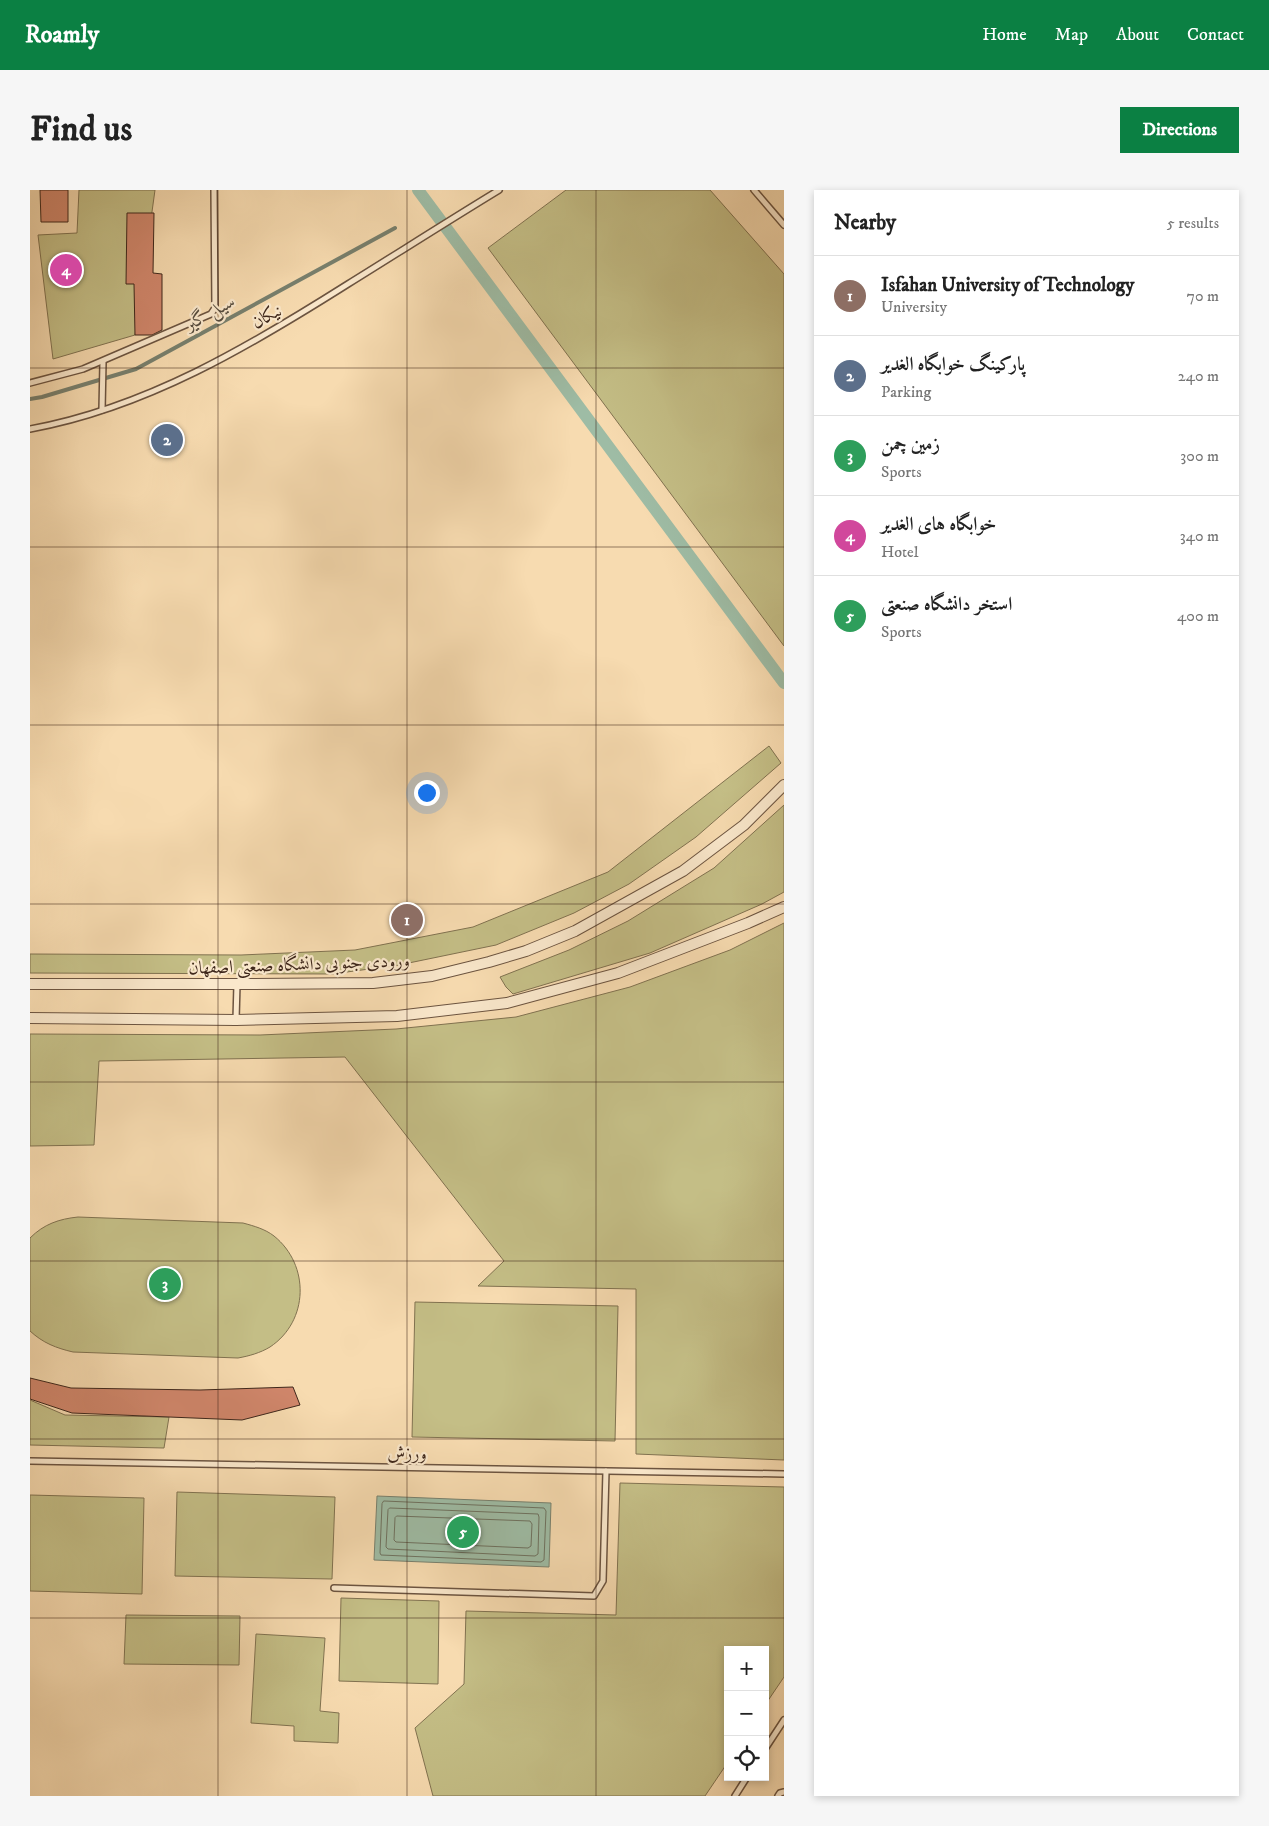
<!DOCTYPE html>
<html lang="en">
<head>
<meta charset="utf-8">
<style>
	body { margin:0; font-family:"IM FELL DW Pica",Amiri,serif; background:#f6f6f6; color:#222 }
	.controls { position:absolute; right:15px; bottom:15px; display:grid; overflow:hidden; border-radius:0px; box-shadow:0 2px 8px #0003 }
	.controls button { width:45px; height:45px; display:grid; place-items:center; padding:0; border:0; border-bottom:1px solid #e0e0e0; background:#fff; color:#222; font:25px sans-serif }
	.you { position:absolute; left:396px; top:602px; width:18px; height:18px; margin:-12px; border:4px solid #fff; border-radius:50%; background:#1a73e8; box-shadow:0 0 0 8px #1a73e833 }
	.badge { display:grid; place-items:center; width:32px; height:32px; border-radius:50%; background:#0b8043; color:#fff; font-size:16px; font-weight:700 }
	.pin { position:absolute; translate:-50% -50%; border:2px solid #fff; box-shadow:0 1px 5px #0006 }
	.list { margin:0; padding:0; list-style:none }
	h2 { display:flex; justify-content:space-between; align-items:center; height:65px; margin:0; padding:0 20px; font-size:21px }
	h2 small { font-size:16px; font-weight:400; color:#767676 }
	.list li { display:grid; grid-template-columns:32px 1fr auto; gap:15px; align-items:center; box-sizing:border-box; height:80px; padding:0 20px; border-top:1px solid #e0e0e0 }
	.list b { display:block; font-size:19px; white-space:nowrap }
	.list p { margin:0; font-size:16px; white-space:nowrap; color:#767676 }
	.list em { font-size:16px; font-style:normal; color:#767676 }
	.icon { flex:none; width:28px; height:28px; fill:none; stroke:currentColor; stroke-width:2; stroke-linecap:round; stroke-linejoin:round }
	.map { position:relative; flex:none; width:754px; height:1606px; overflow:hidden; border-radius:0px }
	header { display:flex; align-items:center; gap:30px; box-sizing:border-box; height:70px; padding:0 25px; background:#0b8043; color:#fff }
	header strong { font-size:24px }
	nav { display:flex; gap:28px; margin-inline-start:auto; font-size:18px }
	.intro { display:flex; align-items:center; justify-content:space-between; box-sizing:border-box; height:120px; padding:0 30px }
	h1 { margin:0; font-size:35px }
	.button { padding:12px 22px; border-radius:0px; background:#0b8043; color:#fff; font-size:18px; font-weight:700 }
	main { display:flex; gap:30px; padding:0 30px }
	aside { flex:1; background:#fff; border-radius:0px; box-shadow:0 2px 8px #0003 }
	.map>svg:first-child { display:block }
</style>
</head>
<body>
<header>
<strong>Roamly</strong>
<nav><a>Home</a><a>Map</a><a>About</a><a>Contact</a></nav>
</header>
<div class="intro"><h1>Find us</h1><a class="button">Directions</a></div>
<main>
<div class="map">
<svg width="754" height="1606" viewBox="0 0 754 1606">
	<rect width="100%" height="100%" fill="#f7dbb0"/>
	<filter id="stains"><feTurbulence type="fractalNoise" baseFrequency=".004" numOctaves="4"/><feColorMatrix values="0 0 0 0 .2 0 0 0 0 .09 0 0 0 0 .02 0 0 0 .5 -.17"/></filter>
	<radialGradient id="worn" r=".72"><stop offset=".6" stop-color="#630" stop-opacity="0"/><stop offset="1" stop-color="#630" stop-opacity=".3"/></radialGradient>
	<g fill="#c4be86" stroke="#817250">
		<path d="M 49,0 L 125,0 L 105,145 L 23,169 L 8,45 L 47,43 Z"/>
		<path d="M 536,0 L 680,0 L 754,84 L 754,456 L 458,58 Z"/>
		<path d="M 739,556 L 751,573 L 666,647 L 599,694 L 544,723 L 466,755 L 369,775 L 302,784 L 0,783 L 0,764 L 211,765 L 325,760 L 443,737 L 578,682 Z"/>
		<path d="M 754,615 L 754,702 L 732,714 L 620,763 L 483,804 L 476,797 L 470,787 L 539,760 L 598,731 L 684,678 Z"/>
		<path d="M 754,733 L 754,1270 L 606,1264 L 606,1099 L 448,1096 L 474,1071 L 315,867 L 69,871 L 64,955 L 0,956 L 0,844 L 230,845 L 366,839 L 486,827 L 600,797 L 700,760 Z"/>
		<path d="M 48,1027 L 213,1033 C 224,1036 235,1039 244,1046 C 280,1075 279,1131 240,1157 C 230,1163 219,1166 208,1168 L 43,1162 C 26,1158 13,1153 0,1141 L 0,1048 C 14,1034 29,1029 48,1027 Z"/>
		<path d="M 385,1112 L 588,1116 L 585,1251 L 382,1247 Z"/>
		<path d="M 0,1210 L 35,1225 L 139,1227 L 134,1258 L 0,1255 Z"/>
		<path d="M 590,1293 L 754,1297 L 754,1487 L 735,1515 L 735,1460 L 698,1460 L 698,1572 L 675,1606 L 403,1606 L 385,1538 L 434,1494 L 436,1421 L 586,1425 Z"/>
		<path d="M 147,1302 L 305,1307 L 302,1389 L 145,1386 Z"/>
		<path d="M 0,1305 L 114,1308 L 112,1404 L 0,1401 Z"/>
		<path d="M 311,1408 L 409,1411 L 408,1494 L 309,1491 Z"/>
		<path d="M 96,1425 L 210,1426 L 209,1475 L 94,1474 Z"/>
		<path d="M 226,1444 L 295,1448 L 290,1521 L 309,1523 L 308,1553 L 264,1551 L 264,1536 L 221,1533 Z"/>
	</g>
	<path fill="#9ebca5" stroke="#78806e" d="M 347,1306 L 521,1313 L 519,1377 L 344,1370 Z"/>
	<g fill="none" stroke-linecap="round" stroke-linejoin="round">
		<g stroke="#6e7260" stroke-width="1">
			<path d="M 354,1311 L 514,1318 L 516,1321 L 514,1370 L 511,1372 L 351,1365 L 350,1363 L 352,1314 Z"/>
			<path d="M 360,1318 L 508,1324 L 509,1327 L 508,1364 L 505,1366 L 358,1359 L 356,1357 L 358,1320 Z"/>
			<path d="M 367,1326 L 500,1331 L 502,1334 L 501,1356 L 498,1358 L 366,1352 L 364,1350 L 365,1328 Z"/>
		</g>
		<path stroke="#78806e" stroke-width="4" d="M 0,209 L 12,207 L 106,179 L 365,38"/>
		<path stroke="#9ebca5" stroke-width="12" d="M 388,0 L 754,493"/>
	</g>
	<g fill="#d0866b" stroke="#3e271b">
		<path d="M 10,0 L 38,0 L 38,32 L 11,32 Z"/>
		<path d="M 97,23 L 124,23 L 123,83 L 132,84 L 132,140 L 122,145 L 105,145 L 104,94 L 96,94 Z"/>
		<path d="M 0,1188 L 41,1198 L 170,1200 L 263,1197 L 270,1215 L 212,1230 L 42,1223 L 0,1209 Z"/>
	</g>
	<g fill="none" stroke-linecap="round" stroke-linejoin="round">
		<defs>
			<g id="service">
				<path d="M 724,0 L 754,35"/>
				<path d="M 0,193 L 53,179 L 181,124 L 185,118 L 184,0"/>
				<path d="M 72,220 L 73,172"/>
				<path d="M 0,239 C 116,218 220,156 318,94 C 368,63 418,31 469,0"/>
				<path d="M 206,830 L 207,794"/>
				<path d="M 0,1271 L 754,1284"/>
				<path d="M 304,1398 L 564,1406 L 573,1391 L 576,1281"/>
				<path d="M 735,1559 L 754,1530"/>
				<path d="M 705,1606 L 717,1587"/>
				<path d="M 748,1606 L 750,1603 L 754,1602"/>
			</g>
			<g id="minor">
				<path d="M 0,794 L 214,794 L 343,793 L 402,786 L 459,772 L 496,761 L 545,741 L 653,681 L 714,635 L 754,595"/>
				<path d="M 0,828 L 206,830 L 367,826 L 477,813 L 588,783 L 718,733 L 754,717"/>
			</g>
		</defs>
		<use href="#service" stroke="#6c5440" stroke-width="8"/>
		<use href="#minor" stroke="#6c5440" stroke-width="12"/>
		<use href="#service" stroke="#fae8cc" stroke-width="5"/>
		<use href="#minor" stroke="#fae8cc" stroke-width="10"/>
	</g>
	<path fill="none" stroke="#3e271b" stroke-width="1" stroke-opacity="0.55" d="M 188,0 L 188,1606M 377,0 L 377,1606M 566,0 L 566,1606M 0,178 L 754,178M 0,357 L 754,357M 0,535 L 754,535M 0,714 L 754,714M 0,892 L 754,892M 0,1071 L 754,1071M 0,1249 L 754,1249M 0,1428 L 754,1428"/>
	<g text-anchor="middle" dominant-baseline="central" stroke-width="4.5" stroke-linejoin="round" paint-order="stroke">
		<g font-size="18" fill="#3e271b" stroke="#fae8cc">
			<text transform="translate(237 127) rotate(-29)">نیکان</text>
			<text transform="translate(269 775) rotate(-2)">ورودی جنوبی دانشگاه صنعتی اصفهان</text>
			<text transform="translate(377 1264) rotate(1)">ورزش</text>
		</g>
		<g font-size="19" font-style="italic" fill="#564c3e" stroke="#fae8cc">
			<text transform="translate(180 123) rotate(-29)">سیل گیر</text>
		</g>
	</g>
	<rect width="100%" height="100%" filter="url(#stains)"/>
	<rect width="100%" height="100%" fill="url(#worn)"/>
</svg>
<div class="controls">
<button>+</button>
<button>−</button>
<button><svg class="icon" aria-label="locate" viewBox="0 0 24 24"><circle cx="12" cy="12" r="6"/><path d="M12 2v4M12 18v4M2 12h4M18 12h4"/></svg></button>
</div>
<div class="you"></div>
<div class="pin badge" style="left:377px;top:730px;background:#8d6e63">1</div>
<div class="pin badge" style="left:137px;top:250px;background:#5c6f8a">2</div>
<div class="pin badge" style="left:135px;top:1094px;background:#2e9e5b">3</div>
<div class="pin badge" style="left:36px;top:80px;background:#d1479c">4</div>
<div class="pin badge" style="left:433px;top:1342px;background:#2e9e5b">5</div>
</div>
<aside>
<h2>Nearby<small>5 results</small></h2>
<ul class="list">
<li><span class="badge" style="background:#8d6e63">1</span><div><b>Isfahan University of Technology</b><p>University</p></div><em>70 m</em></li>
<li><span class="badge" style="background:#5c6f8a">2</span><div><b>پارکینگ خوابگاه الغدیر</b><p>Parking</p></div><em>240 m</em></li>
<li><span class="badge" style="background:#2e9e5b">3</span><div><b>زمین چمن</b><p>Sports</p></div><em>300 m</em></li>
<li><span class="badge" style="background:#d1479c">4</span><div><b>خوابگاه های الغدیر</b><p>Hotel</p></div><em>340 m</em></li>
<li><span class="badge" style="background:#2e9e5b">5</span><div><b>استخر دانشگاه صنعتی</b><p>Sports</p></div><em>400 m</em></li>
</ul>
</aside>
</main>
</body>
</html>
